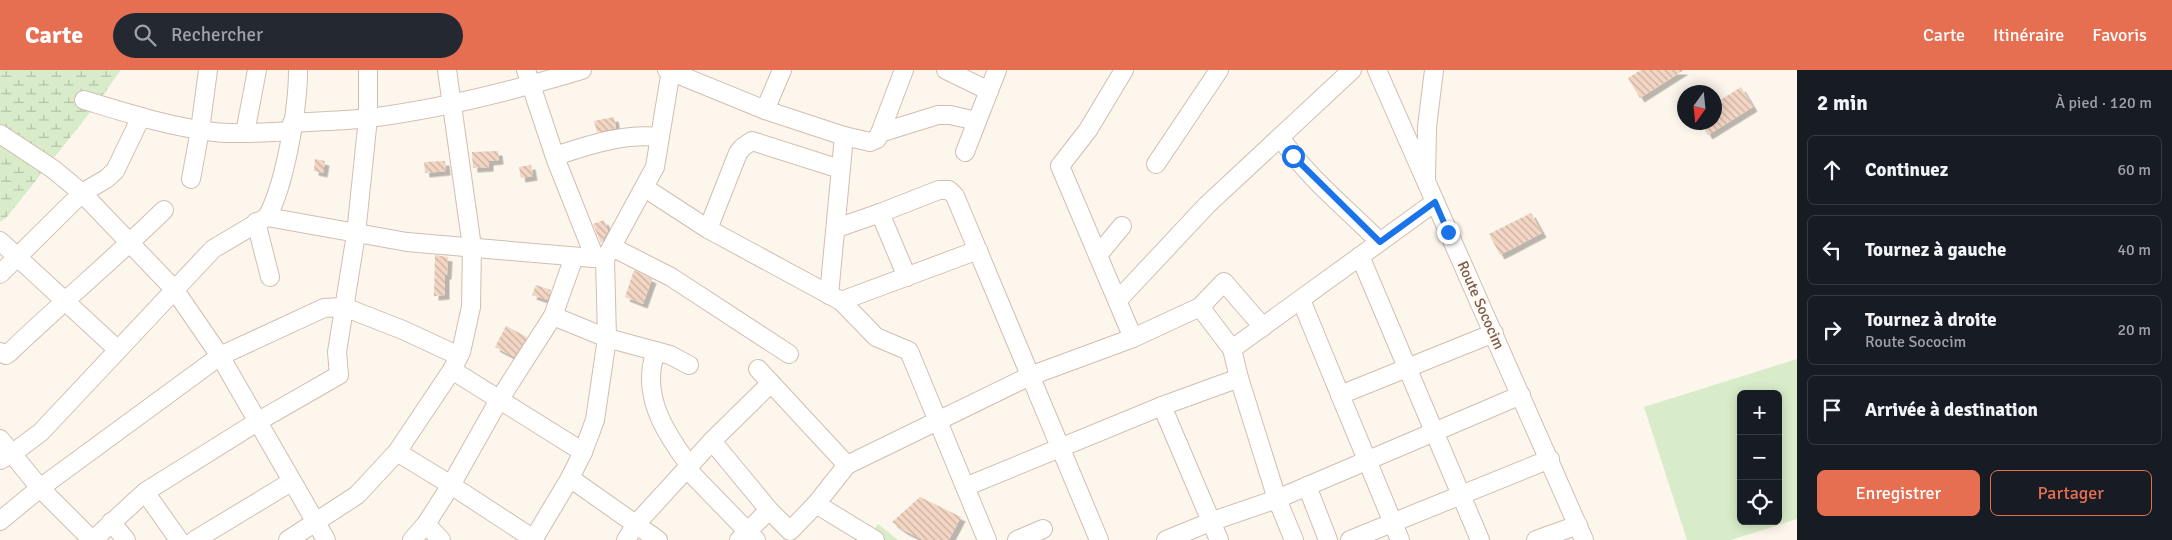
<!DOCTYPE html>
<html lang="fr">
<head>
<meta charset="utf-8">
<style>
	body { margin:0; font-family:Signika,sans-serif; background:#242831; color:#f1f3f6 }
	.controls { position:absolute; right:15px; bottom:15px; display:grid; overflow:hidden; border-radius:8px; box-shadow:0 2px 12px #0003 }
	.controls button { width:45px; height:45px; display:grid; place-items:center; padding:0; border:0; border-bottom:1px solid #363941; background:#171b24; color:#f1f3f6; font:25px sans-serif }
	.compass { position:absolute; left:1677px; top:15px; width:45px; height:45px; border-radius:50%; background:#171b24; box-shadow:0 2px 12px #0003; rotate:195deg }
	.stop { position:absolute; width:15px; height:15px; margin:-11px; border:4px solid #1a73e8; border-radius:50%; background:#fff }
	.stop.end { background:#1a73e8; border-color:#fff; box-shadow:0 1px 5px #0008 }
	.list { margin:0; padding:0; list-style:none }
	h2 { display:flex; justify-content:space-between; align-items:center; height:65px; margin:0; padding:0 20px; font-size:21px }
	h2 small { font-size:16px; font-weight:400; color:#9ea1a6 }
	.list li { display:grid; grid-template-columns:32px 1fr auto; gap:15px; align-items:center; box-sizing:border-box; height:70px; margin:0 10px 10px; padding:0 10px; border:1px solid #363941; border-radius:8px }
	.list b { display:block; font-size:19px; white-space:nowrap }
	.list p { margin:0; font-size:16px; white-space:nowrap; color:#9ea1a6 }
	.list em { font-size:16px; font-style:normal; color:#9ea1a6 }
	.actions { display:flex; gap:10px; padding:15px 20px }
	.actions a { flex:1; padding:11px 0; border:1px solid #e76f51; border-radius:8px; text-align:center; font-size:18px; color:#e76f51 }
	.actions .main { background:#e76f51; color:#fff }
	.icon { flex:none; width:28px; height:28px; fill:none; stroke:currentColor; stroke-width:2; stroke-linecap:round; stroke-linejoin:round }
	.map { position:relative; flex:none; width:1797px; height:470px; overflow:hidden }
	header { display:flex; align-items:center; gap:30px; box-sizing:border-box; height:70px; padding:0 25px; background:#e76f51; color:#fff }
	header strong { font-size:24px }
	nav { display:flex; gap:28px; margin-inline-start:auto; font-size:18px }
	.search { width:350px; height:45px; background:#242831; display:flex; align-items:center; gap:12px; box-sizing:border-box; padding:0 18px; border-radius:28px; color:#9ea1a6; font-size:19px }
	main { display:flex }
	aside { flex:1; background:#171b24 }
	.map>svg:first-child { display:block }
</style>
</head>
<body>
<header>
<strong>Carte</strong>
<div class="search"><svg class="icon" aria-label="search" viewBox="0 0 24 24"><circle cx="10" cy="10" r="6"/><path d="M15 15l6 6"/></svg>Rechercher</div>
<nav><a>Carte</a><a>Itinéraire</a><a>Favoris</a></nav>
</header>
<main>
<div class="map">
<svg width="1797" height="470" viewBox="0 0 1797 470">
	<defs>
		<pattern id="wetland-marsh" width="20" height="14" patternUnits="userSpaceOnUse" patternTransform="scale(1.25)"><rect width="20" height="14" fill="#d8ecc9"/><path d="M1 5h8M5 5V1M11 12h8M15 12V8" fill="none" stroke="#b4c2a5"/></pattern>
		<pattern id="building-back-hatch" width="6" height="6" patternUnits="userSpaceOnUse" patternTransform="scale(1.25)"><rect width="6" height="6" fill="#f3d5c3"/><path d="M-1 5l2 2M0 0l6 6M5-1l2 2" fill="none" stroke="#cab0a1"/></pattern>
		<filter id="shadow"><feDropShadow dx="4.5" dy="4.5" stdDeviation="0" flood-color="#0004"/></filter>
	</defs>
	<rect width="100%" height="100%" fill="#fdf6ec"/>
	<path fill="url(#wetland-marsh)" d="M 0,0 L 121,0 L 96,35 L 6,148 L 0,152 Z"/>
	<g fill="#d8ecc9" fill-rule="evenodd">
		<path d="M 1797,289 L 1797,449 L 1731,470 L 1687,470 L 1644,337 ZM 1741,324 L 1778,324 L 1778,451 L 1741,451 Z"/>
		<path d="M 878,454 L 898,470 L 865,470 Z"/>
	</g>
	<g fill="url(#building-back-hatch)" filter="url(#shadow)">
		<path d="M 1641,0 L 1684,0 L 1640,28 L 1628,8 Z"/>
		<path d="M 1741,17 L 1753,37 L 1708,65 L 1700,52 L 1714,52 L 1714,34 Z"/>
		<path d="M 614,47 L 616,58 L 597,62 L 594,51 Z"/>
		<path d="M 498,81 L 499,90 L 489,91 L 489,97 L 473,98 L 472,82 Z"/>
		<path d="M 315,89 L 325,91 L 323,103 L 314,101 Z"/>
		<path d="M 445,91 L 446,101 L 425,103 L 424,92 Z"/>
		<path d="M 531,95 L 533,106 L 521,108 L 519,97 Z"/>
		<path d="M 1531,143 L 1542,163 L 1500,185 L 1489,164 Z"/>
		<path d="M 604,150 L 608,161 L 601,173 L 593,154 Z"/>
		<path d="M 435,185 L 448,187 L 447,205 L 445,205 L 445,225 L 434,226 Z"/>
		<path d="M 634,200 L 652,209 L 643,234 L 625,227 Z"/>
		<path d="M 536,215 L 551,220 L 547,230 L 532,225 Z"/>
		<path d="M 506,256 L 527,267 L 514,287 L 495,277 Z"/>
		<path d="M 920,427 L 961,447 L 949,470 L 923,470 L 903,460 L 892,452 Z"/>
	</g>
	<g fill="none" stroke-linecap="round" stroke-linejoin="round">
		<defs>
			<g id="minor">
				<path d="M 526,0 L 556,90 L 595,188"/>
				<path d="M 667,0 L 765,40 L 844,66 L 870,72 L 877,69 L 880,63 L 904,0"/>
				<path d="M 946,0 L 989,21"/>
				<path d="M 1124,0 L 1088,60 L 1060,96 L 1133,268"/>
				<path d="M 1377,0 L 1584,470"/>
				<path d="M 84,30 C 127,43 170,57 214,62 C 240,65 266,62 291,61"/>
				<path d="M 765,40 L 782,0"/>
				<path d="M 292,53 C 318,51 344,51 369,48 C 441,39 512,21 582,0"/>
				<path d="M 245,63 L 257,0"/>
				<path d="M 880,63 L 938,45 L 950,45 L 977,51"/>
				<path d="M 0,64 L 53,99 L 82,123 L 174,219 L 220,286 L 326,470"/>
				<path d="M 1280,67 C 1307,107 1346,138 1380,172"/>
				<path d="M 965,82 L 997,0"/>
				<path d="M 555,86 C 590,75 623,63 660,67"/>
				<path d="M 1156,94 L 1219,0"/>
				<path d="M 1426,107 L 1427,57 L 1434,0"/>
				<path d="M 191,109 L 200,60 L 208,0"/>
				<path d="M 645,118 L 708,159 L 841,231 L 876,267 L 909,281 L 987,470"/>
				<path d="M 880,143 L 907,207"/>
				<path d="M 267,147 C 285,115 298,38 298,0"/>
				<path d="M 256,152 L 270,207"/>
				<path d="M 837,158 L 880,143 L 939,120 L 949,120 L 955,126 L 1099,470"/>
				<path d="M 708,159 L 738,83 L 743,77 L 752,71 L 840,99"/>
				<path d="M 0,171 L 118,280"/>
				<path d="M 612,177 L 671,207 L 789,284"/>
				<path d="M 1098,185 L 1122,156"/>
				<path d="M 1360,186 L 1480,470"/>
				<path d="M 0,204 L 82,123 L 106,109 L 115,101 L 141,47"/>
				<path d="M 829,225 L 844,66"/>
				<path d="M 1118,230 L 1207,135 L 1352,0"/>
				<path d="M 1301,230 L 1400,470"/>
				<path d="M 841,231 L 978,180"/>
				<path d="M 1200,237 L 1232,279 L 1239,308 L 1277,429 L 1294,470"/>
				<path d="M 553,246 L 607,268 L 670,285 L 689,295"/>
				<path d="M 1232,279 L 1435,132"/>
				<path d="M 656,281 C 640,324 665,363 690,396"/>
				<path d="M 0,282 L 6,285 L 10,282 C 60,234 114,189 164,140"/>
				<path d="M 758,299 L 847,395"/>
				<path d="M 452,300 L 583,382"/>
				<path d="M 1340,325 L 1494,263"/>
				<path d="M 1162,336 L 1219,470"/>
				<path d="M 0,369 L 40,418 L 92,470"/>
				<path d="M 712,371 L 769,440 L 790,461 L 816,434 L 847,395 L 1030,306 L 1133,268 L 1200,237 L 1224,212 L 1263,257"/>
				<path d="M 397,382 L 451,415 L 535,470"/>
				<path d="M 0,390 L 13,383 L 41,362 L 213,179 L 267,147 L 407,172 L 605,189"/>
				<path d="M 687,399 L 756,470"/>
				<path d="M 570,408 L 658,470"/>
				<path d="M 1307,416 L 1328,470"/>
				<path d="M 965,417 L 1162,336 L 1239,308"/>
				<path d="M 145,422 L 179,470"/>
				<path d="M 816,434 L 875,470"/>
				<path d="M 0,451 L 40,418 L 220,286 L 324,238 L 344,237 L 403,260 L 459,286"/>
				<path d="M 111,452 L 126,470"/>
				<path d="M 426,454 L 441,470"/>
				<path d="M 93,470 L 145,422 L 257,352 L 339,305 L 337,282 L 356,164 L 368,48 L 368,0"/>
				<path d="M 195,470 L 291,412"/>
				<path d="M 288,470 L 357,425 L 397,382 L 452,300 L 461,282 L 471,237 L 472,177 L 447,0"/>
				<path d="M 412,470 L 426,454 L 451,415 L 499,330 L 553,246 L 574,187"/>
				<path d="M 533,470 L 570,408 L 583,382 L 595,350 L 607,268 L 605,189 L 655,97 L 671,0"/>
				<path d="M 626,470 L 636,454 L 712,371 L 771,313"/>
				<path d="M 739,470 L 769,440"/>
				<path d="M 1017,470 L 1043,459"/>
				<path d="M 1166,470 L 1210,452 L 1277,429 L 1521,325"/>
				<path d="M 1350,470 L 1550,389"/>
				<path d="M 1536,470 L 1578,455"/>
			</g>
		</defs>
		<use href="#minor" stroke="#d1beb0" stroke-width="20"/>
		<use href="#minor" stroke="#fff" stroke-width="18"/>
	</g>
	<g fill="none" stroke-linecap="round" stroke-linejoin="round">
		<path stroke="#1a73e8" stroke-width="6" d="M 1293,86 L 1380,172 L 1435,132 L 1448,162"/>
	</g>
	<g text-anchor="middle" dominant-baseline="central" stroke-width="5" stroke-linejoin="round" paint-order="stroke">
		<g font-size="15" fill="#7a5c4d" stroke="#fffaf3">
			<text transform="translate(1481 235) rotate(66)">Route Sococim</text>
		</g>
	</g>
</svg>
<div class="controls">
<button>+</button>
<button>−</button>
<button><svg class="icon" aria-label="locate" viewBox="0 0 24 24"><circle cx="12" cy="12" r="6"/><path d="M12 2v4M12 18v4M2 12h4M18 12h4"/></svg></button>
</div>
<svg class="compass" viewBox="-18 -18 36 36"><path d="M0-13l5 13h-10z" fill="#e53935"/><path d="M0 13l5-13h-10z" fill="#9ea1a6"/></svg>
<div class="stop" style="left:1293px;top:86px"></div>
<div class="stop end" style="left:1448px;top:162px"></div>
</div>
<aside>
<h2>2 min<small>À pied · 120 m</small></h2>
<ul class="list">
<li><svg class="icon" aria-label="ahead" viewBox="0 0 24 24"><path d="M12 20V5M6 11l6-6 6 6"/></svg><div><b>Continuez</b></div><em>60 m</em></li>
<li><svg class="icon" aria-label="left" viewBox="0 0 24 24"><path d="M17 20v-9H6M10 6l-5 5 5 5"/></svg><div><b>Tournez à gauche</b></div><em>40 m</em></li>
<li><svg class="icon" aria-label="right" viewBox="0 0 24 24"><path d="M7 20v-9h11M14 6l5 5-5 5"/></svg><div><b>Tournez à droite</b><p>Route Sococim</p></div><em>20 m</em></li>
<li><svg class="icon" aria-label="arrive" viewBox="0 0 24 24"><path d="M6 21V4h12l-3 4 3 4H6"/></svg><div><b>Arrivée à destination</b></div></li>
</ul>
<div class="actions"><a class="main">Enregistrer</a><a>Partager</a></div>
</aside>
</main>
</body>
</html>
